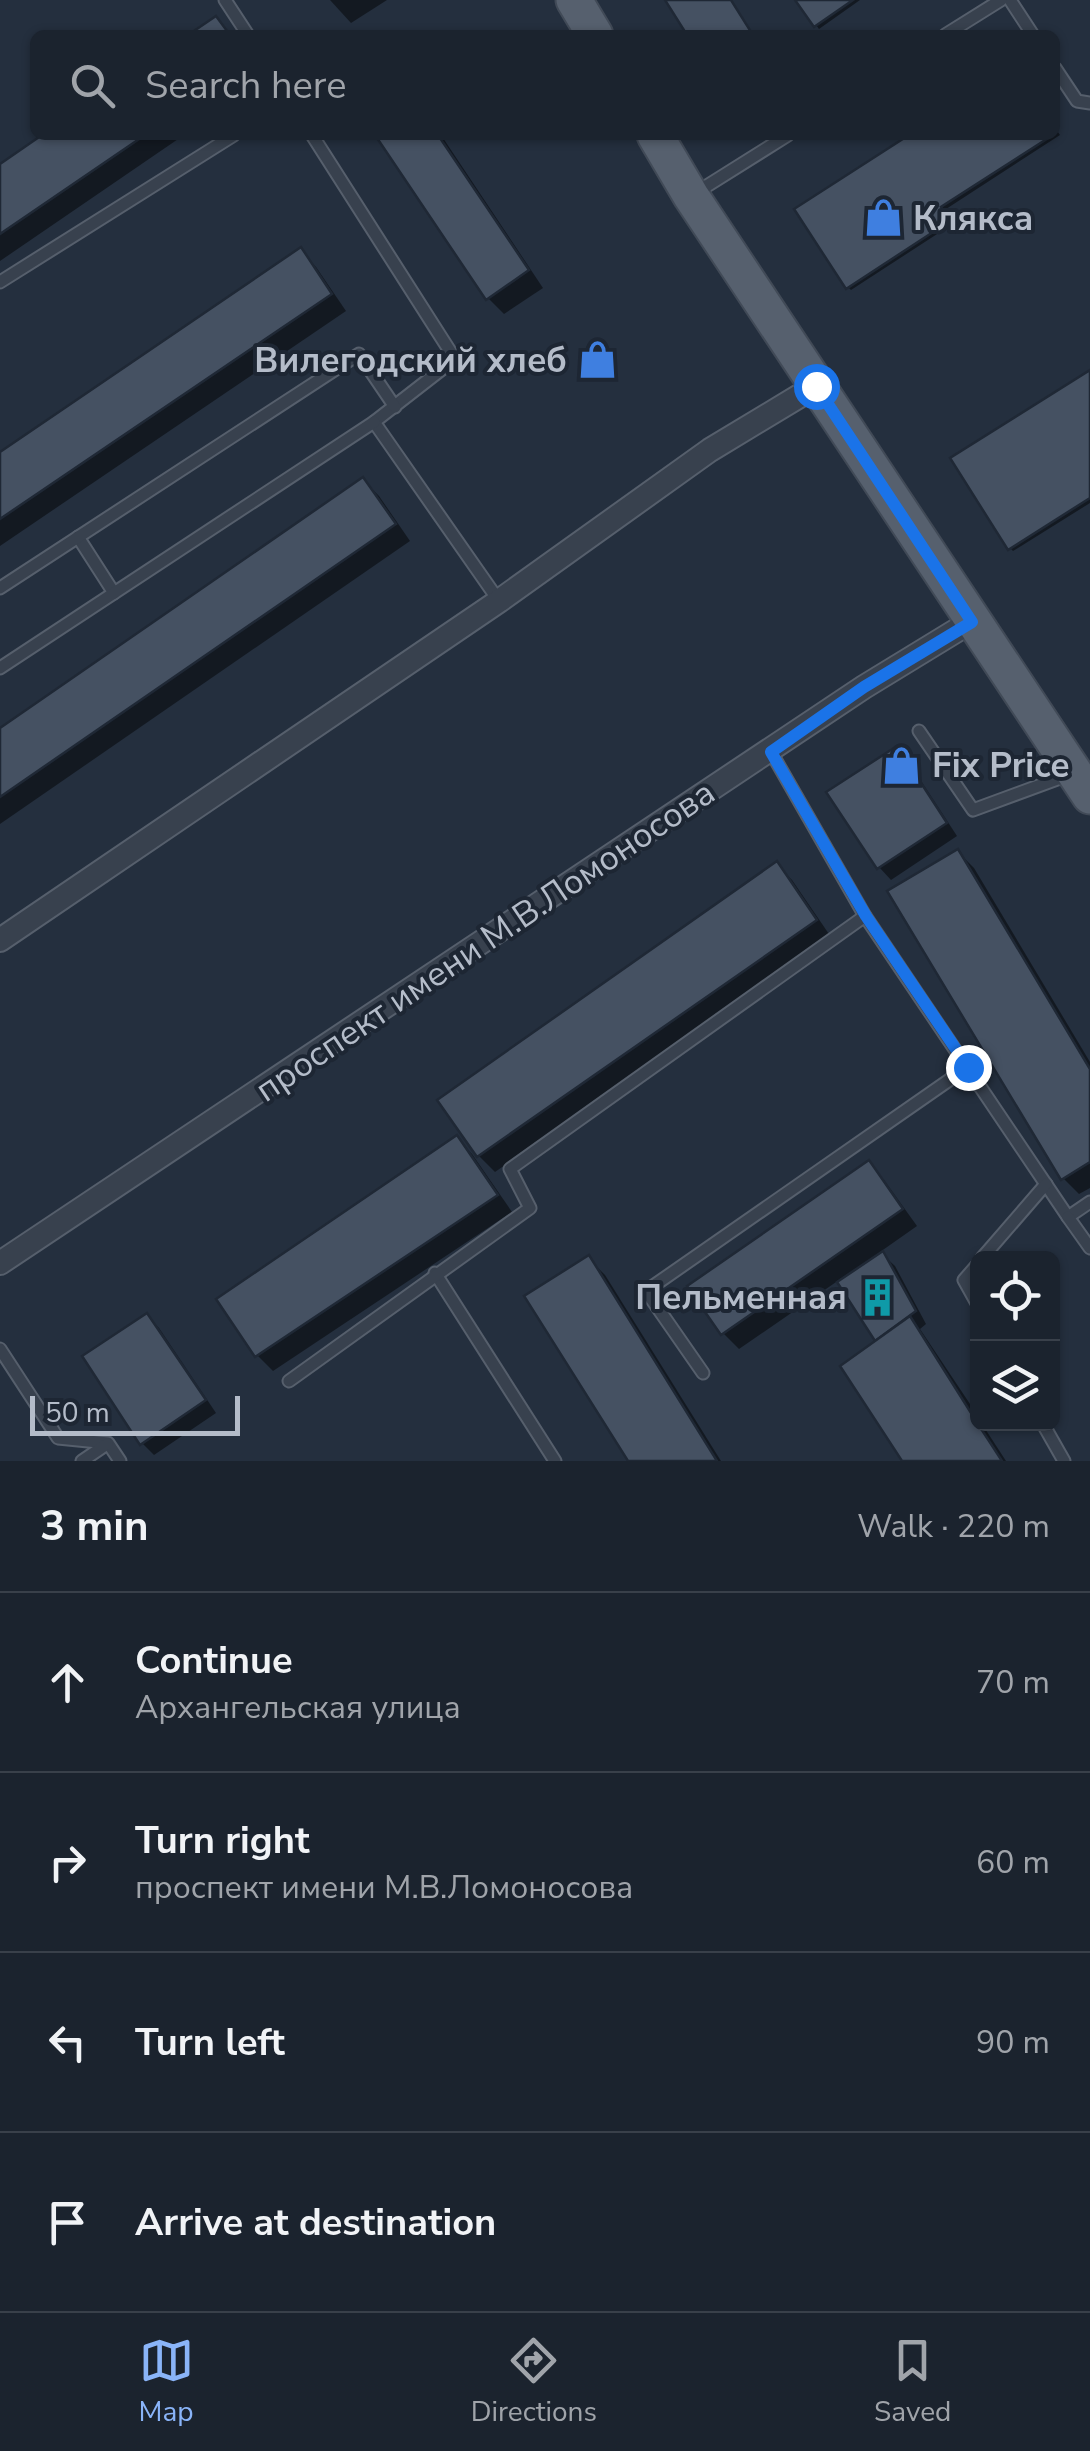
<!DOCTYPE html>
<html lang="en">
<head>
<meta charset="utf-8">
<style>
	body { margin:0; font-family:"Nunito Sans",sans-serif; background:#242b36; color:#f1f3f6 }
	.controls { position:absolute; right:30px; bottom:30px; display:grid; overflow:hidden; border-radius:15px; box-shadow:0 2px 8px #0004 }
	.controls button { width:90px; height:90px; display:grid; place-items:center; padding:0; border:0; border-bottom:2px solid #39404a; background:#1b232e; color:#f1f3f6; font:50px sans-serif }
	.scale { position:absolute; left:30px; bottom:25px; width:210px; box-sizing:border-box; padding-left:10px; border:5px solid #b4bcc9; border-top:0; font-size:28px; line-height:35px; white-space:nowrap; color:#b4bcc9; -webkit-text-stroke:8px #1d2633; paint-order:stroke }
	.stop { position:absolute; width:30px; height:30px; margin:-22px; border:8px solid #1a73e8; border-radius:50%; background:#fff }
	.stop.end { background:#1a73e8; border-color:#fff; box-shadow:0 2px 10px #0008 }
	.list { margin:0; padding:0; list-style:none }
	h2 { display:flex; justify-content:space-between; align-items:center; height:130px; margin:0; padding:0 40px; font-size:42px }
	h2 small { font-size:32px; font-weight:400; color:#a0a4aa }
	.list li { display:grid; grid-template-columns:65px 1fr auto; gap:30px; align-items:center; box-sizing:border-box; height:180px; padding:0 40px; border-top:2px solid #39404a }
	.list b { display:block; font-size:38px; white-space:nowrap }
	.list p { margin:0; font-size:32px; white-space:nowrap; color:#a0a4aa }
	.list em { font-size:32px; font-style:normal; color:#a0a4aa }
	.icon { flex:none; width:55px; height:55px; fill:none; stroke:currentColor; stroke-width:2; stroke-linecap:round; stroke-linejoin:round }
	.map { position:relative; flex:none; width:1090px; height:1461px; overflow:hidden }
	.search { position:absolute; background:#1b232e; box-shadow:0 2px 8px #0004; left:30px; right:30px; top:30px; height:110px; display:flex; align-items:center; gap:25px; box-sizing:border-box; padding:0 35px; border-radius:15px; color:#a0a4aa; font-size:38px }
	.sheet { height:850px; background:#1b232e }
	nav { display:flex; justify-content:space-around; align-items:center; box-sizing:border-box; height:140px; border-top:2px solid #39404a; background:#1b232e; font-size:28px; color:#a0a4aa }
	nav a { display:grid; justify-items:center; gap:5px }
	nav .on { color:#8ab4f8 }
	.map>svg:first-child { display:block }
</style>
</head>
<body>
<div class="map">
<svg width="1090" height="1461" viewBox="0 0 1090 1461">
	<rect width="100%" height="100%" fill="#242f3e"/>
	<g fill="#0007">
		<path d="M 330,0 L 387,0 L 351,23 Z"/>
		<path d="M 798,0 L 860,0 L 819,29 Z"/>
		<path d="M 1055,128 L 1060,135 L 943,211 L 951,225 L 851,290 L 848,287 L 913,135 L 1055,135 Z"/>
		<path d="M 47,135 L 184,135 L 0,261 L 0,167 Z"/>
		<path d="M 378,135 L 441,135 L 543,288 L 504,314 L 488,298 Z"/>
		<path d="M 300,251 L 316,267 L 346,311 L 0,546 L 0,455 Z"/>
		<path d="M 1090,373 L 1090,503 L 1013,551 L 1010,548 Z"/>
		<path d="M 363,480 L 379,496 L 410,541 L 0,824 L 0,731 Z"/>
		<path d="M 896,749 L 908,761 L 957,836 L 891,880 L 879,867 Z"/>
		<path d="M 958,852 L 974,868 L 1090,1062 L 1090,1188 L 1079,1194 L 1063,1178 Z"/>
		<path d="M 776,864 L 792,880 L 831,937 L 495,1172 L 479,1156 L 441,1101 Z"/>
		<path d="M 456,1138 L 472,1154 L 512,1212 L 273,1371 L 257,1355 Z"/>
		<path d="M 868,1163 L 884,1180 L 917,1226 L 880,1252 L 895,1266 L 926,1324 L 920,1329 L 978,1416 L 978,1424 L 982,1424 L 1006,1461 L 905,1461 L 879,1341 L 839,1280 L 739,1349 L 723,1333 Z"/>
		<path d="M 589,1259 L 605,1275 L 721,1461 L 631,1461 Z"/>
		<path d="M 147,1316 L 159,1328 L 216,1413 L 154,1455 L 142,1443 Z"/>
	</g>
	<g fill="#455162" stroke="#1f2835" stroke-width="2.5">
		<path d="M 665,0 L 731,0 L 753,35 L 687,35 Z"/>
		<path d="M 795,0 L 853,0 L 814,27 Z"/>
		<path d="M 216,16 L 230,35 L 188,35 Z"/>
		<path d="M 42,135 L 145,135 L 0,234 L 0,164 Z"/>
		<path d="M 375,135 L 438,135 L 529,270 L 486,300 Z"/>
		<path d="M 909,135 L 1053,135 L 941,207 L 950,221 L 846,289 L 794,209 Z"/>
		<path d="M 301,247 L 332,294 L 0,519 L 0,452 Z"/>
		<path d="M 1090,370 L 1090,498 L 1008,550 L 950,458 Z"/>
		<path d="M 363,477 L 396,524 L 0,797 L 0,728 Z"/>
		<path d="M 897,746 L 947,823 L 877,869 L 826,792 Z"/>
		<path d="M 958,849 L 1090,1069 L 1090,1162 L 1061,1180 L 887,891 Z"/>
		<path d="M 777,861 L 817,920 L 477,1157 L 437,1100 Z"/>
		<path d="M 457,1135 L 498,1195 L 255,1357 L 216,1299 Z"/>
		<path d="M 869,1160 L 903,1209 L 721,1335 L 687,1286 Z"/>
		<path d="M 883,1251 L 916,1311 L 875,1341 L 837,1282 Z"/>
		<path d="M 589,1255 L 717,1461 L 628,1461 L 524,1296 Z"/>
		<path d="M 147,1313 L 206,1400 L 140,1445 L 82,1356 Z"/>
		<path d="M 910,1316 L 978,1424 L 1002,1461 L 902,1461 L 840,1366 Z"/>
	</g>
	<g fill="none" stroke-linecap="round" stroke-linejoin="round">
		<defs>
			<g id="lane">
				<path d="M 225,0 L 248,35"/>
				<path d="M 1010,0 L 1033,35"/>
				<path d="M 945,35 L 1001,0"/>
				<path d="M 1055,68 L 1077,101 L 1090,103"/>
				<path d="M 312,135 L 455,359 L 374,422 L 499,601"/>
				<path d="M 694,194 L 788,135"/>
				<path d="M 0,282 L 234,135"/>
				<path d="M 78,537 L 114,593"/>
				<path d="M 0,588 L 359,354 L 395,407"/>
				<path d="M 0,668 L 374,422"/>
				<path d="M 919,731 L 973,810 L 1071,774"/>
				<path d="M 865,916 L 1068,1217 L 1090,1202"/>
				<path d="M 1068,1217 L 1090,1248"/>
				<path d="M 982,1258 L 1046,1184"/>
				<path d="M 978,1264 L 964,1280 L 978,1305"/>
				<path d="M 435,1273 L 555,1461"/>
				<path d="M 0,1349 L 58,1438 L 108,1443 L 120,1461"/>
				<path d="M 703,1373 L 646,1291 L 968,1067"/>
				<path d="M 289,1381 L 530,1208 L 510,1169 L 865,916 L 771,752"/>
				<path d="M 1043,1424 L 1064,1461"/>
				<path d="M 82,1461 L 107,1444"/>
			</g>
			<g id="street">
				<path d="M 0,940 L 499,601 L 710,450 L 816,386"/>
				<path d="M 0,1263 L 864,687 L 972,621"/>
			</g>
			<g id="primary">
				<path d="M 574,0 L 595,35"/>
				<path d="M 655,135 L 691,196 L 1090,796"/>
			</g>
		</defs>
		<use href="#lane" stroke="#565f6c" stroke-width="15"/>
		<use href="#street" stroke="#565f6c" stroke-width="26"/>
		<use href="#primary" stroke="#414a57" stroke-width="39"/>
		<use href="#lane" stroke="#38414e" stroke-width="11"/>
		<use href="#street" stroke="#38414e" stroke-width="22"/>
		<use href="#primary" stroke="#56606e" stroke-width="35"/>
	</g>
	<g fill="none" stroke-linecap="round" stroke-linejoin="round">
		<path stroke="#1a73e8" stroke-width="12" d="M 816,386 L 972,622 L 864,687 L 771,752 L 866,916 L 968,1067"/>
	</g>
	<defs>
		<symbol id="shop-bare" viewBox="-9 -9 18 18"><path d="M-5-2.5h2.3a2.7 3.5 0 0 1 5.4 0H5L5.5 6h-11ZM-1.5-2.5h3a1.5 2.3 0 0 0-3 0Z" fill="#3f7fe0" stroke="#1d2633" stroke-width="2.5" paint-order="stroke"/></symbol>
		<symbol id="building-bare" viewBox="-9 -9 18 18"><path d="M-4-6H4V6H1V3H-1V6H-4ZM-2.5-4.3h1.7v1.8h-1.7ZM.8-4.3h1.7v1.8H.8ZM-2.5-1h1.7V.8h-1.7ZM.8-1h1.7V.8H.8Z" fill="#0f9aa8" stroke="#1d2633" stroke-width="2.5" paint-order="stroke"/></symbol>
	</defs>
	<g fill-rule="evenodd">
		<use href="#shop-bare" x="856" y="190" width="55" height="55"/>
		<use href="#shop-bare" x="570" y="332" width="55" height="55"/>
		<use href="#shop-bare" x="874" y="738" width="55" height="55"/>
		<use href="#building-bare" x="850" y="1270" width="55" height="55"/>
	</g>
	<g text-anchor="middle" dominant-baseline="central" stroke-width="8" stroke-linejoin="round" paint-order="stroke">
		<g font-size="35" font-weight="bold" fill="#b4bcc9" stroke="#1d2633" text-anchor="start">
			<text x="913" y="218">Клякса</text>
			<text x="567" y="360" text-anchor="end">Вилегодский хлеб</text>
			<text x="932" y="765">Fix Price</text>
			<text x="847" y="1297" text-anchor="end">Пельменная</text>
		</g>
		<g font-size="35" fill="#b4bcc9" stroke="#1d2633">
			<text transform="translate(485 941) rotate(-34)">проспект имени М.В.Ломоносова</text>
		</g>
	</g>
</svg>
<div class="controls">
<button><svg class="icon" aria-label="locate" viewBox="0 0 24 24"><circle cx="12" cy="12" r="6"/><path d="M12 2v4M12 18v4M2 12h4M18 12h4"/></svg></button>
<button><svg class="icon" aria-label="layers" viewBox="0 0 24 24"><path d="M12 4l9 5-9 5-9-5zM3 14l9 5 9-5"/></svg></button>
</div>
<div class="scale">50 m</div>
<div class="stop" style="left:816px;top:386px"></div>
<div class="stop end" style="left:968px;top:1067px"></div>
<div class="search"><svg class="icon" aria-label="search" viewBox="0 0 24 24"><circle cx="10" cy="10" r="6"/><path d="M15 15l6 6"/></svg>Search here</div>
</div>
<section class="sheet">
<h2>3 min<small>Walk · 220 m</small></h2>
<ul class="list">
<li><svg class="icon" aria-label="ahead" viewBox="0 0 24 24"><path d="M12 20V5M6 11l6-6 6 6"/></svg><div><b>Continue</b><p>Архангельская улица</p></div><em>70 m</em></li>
<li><svg class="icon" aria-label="right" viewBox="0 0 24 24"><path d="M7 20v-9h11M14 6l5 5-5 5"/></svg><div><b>Turn right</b><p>проспект имени М.В.Ломоносова</p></div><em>60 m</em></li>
<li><svg class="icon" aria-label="left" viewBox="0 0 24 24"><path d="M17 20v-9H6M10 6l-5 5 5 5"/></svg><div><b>Turn left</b></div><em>90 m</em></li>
<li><svg class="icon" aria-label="arrive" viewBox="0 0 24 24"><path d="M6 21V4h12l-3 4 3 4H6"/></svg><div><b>Arrive at destination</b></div></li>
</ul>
</section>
<nav>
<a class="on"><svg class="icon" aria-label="map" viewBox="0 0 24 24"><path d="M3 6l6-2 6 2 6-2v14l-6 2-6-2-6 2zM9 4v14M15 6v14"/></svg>Map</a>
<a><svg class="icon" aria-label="directions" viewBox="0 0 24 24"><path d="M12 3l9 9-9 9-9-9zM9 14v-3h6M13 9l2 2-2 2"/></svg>Directions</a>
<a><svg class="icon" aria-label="saved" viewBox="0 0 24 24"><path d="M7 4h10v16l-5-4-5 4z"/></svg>Saved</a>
</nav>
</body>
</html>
